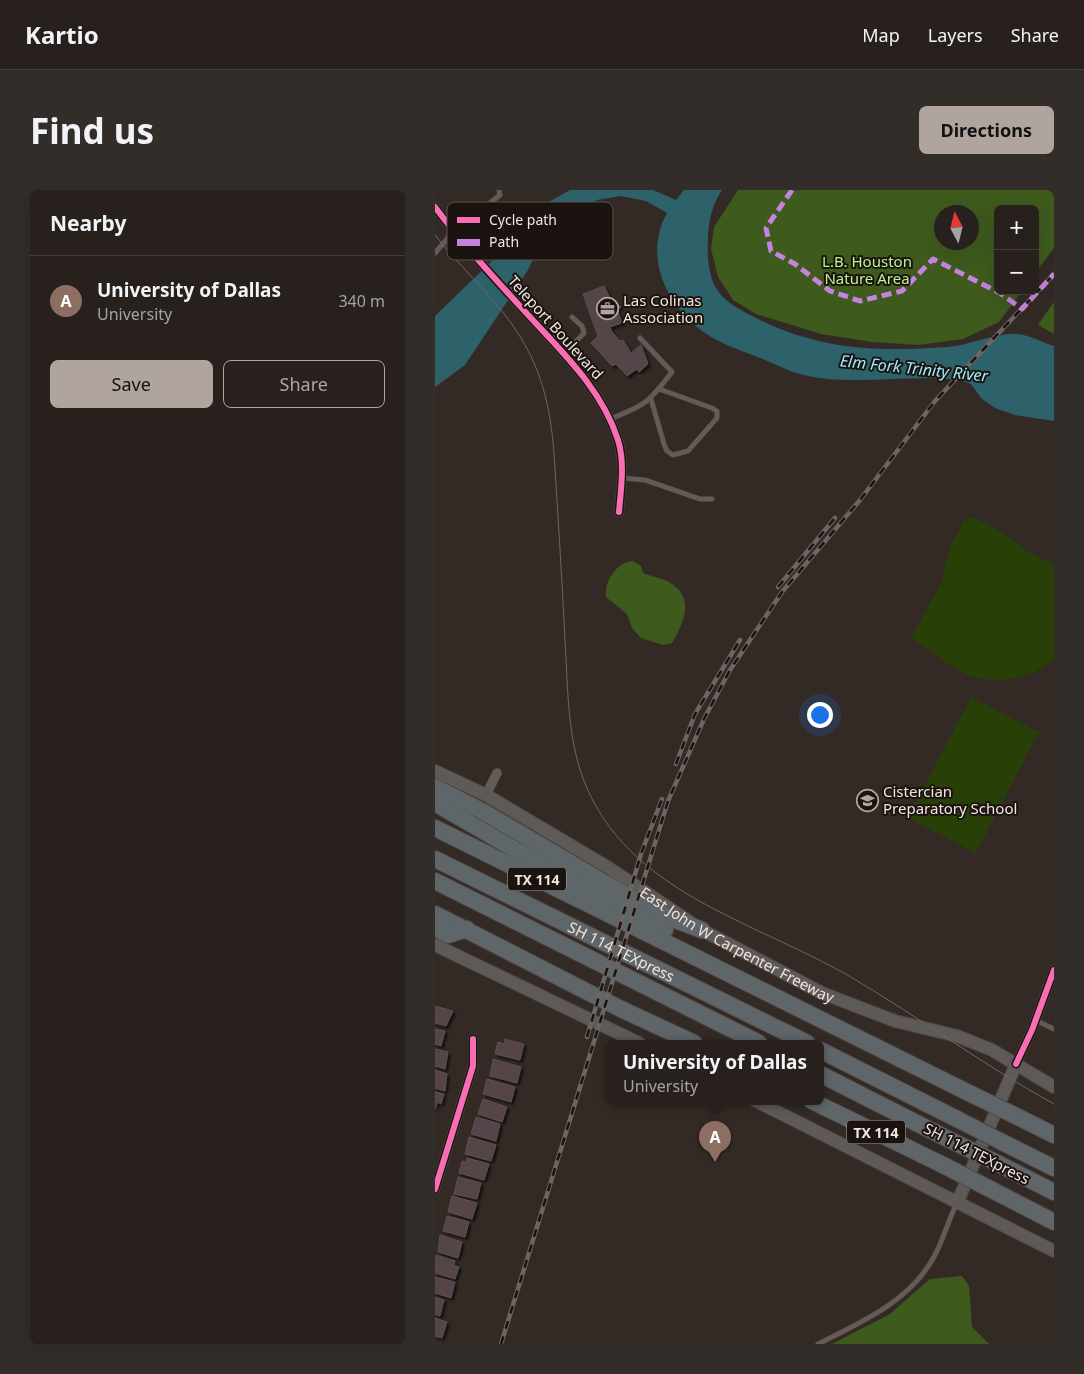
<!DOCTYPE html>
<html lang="en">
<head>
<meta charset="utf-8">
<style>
	body { margin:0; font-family:"Noto Sans",sans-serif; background:#332d29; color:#f1f3f6 }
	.controls { position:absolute; right:15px; top:15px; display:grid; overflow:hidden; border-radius:8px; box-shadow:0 5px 20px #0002 }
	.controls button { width:45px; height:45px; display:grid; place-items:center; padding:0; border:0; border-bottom:1px solid #433e3b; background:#27201c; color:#f1f3f6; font:25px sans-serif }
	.compass { position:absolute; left:499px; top:15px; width:45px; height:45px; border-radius:50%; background:#27201c; box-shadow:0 5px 20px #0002; rotate:353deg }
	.you { position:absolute; left:384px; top:524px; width:18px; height:18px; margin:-12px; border:4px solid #fff; border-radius:50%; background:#1a73e8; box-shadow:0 0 0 8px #1a73e833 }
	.badge { display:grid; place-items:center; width:32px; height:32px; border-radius:50%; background:#b0a49f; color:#fff; font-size:16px; font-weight:700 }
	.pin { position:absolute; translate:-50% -41px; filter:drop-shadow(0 1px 2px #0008) }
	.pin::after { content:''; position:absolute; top:26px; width:18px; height:15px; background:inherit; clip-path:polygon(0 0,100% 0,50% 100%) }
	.popup { position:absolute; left:171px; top:850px; width:218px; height:65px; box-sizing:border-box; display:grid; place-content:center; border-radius:8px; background:#27201c; filter:drop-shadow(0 1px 4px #0005); font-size:16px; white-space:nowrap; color:#a4a3a3 }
	.popup b { font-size:19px; color:#f1f3f6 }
	.popup::after { content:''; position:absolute; left:50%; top:100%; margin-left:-10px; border:10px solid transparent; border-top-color:#27201c }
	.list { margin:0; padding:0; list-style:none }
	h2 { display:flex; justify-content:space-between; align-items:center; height:65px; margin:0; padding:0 20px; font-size:21px }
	h2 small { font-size:16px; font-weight:400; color:#a4a3a3 }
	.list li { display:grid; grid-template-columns:32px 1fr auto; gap:15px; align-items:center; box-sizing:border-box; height:90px; padding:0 20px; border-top:1px solid #433e3b }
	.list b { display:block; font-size:19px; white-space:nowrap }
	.list p { margin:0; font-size:16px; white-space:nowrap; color:#a4a3a3 }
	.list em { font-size:16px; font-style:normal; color:#a4a3a3 }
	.actions { display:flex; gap:10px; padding:15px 20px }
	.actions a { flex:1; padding:11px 0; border:1px solid #b0a49f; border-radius:8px; text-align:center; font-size:18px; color:#b0a49f }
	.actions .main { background:#b0a49f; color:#111 }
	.map { position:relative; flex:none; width:619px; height:1154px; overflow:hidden; border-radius:8px }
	header { display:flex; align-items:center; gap:30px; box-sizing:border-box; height:70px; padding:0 25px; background:#27201c; border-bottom:1px solid #433e3b }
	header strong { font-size:24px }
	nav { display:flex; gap:28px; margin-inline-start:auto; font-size:18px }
	.intro { display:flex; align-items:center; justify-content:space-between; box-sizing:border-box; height:120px; padding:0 30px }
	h1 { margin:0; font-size:35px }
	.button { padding:12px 22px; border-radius:8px; background:#b0a49f; color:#111; font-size:18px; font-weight:700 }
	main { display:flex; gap:30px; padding:0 30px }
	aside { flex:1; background:#27201c; border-radius:8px; box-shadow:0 5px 20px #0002 }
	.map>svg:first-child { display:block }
</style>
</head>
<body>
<header>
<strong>Kartio</strong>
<nav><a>Map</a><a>Layers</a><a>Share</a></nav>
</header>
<div class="intro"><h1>Find us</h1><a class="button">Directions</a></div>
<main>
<aside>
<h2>Nearby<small></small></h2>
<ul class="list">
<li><span class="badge" style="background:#8d6e63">A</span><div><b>University of Dallas</b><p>University</p></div><em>340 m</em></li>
</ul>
<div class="actions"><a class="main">Save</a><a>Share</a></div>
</aside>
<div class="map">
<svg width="619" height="1154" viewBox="0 0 619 1154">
	<defs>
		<filter id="shadow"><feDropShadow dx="2.5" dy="2.5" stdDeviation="1" flood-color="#0009"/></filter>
	</defs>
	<rect width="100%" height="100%" fill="#342a25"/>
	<g fill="#283f08">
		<path d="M 538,327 L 567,342 L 593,362 L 619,374 L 619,469 C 596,490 560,496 531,484 C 514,477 493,459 476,448 L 507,391 L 515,356 L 530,329 Z"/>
		<path d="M 536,507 L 604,542 L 541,663 L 473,628 Z"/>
	</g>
	<g fill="#3e5a1d" fill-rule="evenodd">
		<path d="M 303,0 L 619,0 L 619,58 L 600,83 L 600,19 L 563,19 L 563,101 L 587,101 L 564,132 L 528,149 L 484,155 L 437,152 L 386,144 L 321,124 L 298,110 L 283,87 L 276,59 L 279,37 ZM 536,22 L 536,52 L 507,52 L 507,22 Z"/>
		<path d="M 619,112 L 619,144 L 603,135 Z"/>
		<path d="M 198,371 L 206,376 L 208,383 C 217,387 229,388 237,394 C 260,410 248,434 237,453 L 228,455 L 206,448 L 197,438 L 192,424 L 171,407 C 169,391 182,372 198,371 Z"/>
		<path d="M 527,1086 L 534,1096 L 537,1137 L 554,1154 L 397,1154 L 455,1124 L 495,1089 Z"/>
	</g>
	<path fill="#2d626b" d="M 135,0 L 218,0 L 241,10 L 249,0 L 287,0 C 273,20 272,45 273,69 C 276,106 294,114 323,129 C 385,160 444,162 512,157 C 534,156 562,142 583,144 C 595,145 608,153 619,156 L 619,231 L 580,225 L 560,218 L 546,208 L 536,194 L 524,190 C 476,184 411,197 365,184 C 354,181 342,175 330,170 C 313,163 294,157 278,148 C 235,123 206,70 232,23 L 211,11 L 186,6 L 162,10 L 127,29 L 108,47 L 93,80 L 30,175 L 0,197 L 0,126 L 61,67 L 83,41 L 107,23 L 112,13 Z"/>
	<g fill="#544448" stroke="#5a5151" filter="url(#shadow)">
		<path d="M 169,96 L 177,112 L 180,111 L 186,117 L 182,120 L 187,133 L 175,137 L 177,142 L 185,151 L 188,150 L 196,163 L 206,155 L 213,174 L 204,182 L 202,179 L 192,186 L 181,174 L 177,176 L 156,153 L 163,146 L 148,104 Z"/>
		<path d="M 0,816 L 18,821 L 11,836 L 0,833 Z"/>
		<path d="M 0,839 L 10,841 L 6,856 L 0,854 Z"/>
		<path d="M 70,849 L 89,854 L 85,870 L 60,864 L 63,852 L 69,854 Z"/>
		<path d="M 0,859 L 13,862 L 10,879 L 0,876 Z"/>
		<path d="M 58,869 L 86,877 L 82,893 L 55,886 Z"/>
		<path d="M 0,880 L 12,884 L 10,901 L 0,898 Z"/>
		<path d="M 52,889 L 80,897 L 76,912 L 48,904 Z"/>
		<path d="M 0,902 L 9,904 L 6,914 L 2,912 L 0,919 Z"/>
		<path d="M 48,909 L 72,917 L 67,932 L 43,924 Z"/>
		<path d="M 41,927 L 65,934 L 61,951 L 36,944 Z"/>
		<path d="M 34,947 L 61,955 L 56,971 L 30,964 Z"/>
		<path d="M 32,968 L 54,974 L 49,990 L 24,983 L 27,971 L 31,972 Z"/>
		<path d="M 23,987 L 46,993 L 42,1009 L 19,1004 Z"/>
		<path d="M 17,1006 L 42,1013 L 37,1029 L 13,1022 Z"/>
		<path d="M 12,1026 L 34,1032 L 30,1047 L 8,1041 Z"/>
		<path d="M 5,1045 L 27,1052 L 23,1068 L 3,1062 Z"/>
		<path d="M 1,1065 L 20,1071 L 19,1075 L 24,1077 L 20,1089 L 0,1083 Z"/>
		<path d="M 0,1087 L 20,1092 L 16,1108 L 0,1103 Z"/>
		<path d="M 0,1107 L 9,1110 L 5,1126 L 0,1124 Z"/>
		<path d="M 0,1128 L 12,1132 L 7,1148 L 0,1146 Z"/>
	</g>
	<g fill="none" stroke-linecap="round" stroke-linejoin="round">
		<defs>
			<g id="service">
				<path d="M 0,63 L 18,42 L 65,5 L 64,0"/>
				<path d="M 129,164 L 149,143 L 147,136 L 137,127"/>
				<path d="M 216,209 L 229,254 L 232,261 L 238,265 L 253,261 L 282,228 L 282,221 L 277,218 L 224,199"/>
				<path d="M 175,229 C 211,215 214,212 237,182 L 205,148"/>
				<path d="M 186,288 L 210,290 L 265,309 L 277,309"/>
				<path d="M 600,830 L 619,839"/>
				<path d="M 383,1154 C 427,1132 478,1110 501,1063 C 509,1047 514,1029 522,1013"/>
			</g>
			<g id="minor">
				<path d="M 0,17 C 29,56 62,91 95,127 C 129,164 167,200 183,250 C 190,273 186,298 184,322"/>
				<path d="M 51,605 L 62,583"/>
				<path d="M 581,874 L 597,840 L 619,780"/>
				<path d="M 0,999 L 38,876 L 38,849"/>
			</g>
			<g id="secondary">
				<path id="s1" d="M 0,581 L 51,605 L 174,678 L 267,740 L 387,803 L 460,831 L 522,846 L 557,860 L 619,897"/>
				<path d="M 0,755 L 204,853"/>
				<path d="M 321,911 L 619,1061"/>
				<path d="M 523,1011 L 581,874"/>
			</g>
			<g id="motorway">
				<path d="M 0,597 L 47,621 L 219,722 L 267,740"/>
				<path d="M 0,613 L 79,659 L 230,740"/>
				<path d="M 0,638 L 534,903"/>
				<path id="s2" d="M 0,669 L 372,853"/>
				<path d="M 0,691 L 324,853"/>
				<path d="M 0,724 L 186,819 L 259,853"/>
				<path d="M 0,738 L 13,745 L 32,739"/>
				<path d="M 385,860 L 522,929"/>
				<path d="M 385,884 L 513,949"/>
				<path d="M 377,911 L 506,974"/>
				<path d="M 577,924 L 619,945"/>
				<path d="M 567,952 L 619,978"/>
				<path d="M 558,971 L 619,1002"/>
				<path d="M 557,1000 L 619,1032"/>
			</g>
		</defs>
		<use href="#service" stroke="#4e4541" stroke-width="5.5"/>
		<use href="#minor" stroke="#4e4541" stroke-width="10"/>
		<use href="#secondary" stroke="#4e4541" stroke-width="14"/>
		<use href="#motorway" stroke="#4e4541" stroke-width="18"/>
		<use href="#service" stroke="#645b58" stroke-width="4.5"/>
		<use href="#minor" stroke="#645b58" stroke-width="9"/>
		<use href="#secondary" stroke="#5d5a58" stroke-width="12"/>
		<use href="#motorway" stroke="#5f6669" stroke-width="16"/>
		<path stroke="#6c6662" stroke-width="1" d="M 0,45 C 27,80 63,110 86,148 C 108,184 116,222 119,264 C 123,326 127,389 130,451 C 133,497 132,547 149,591 C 193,703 319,731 414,786 C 484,827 548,875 619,914"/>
		<defs>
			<g id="rail">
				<path d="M 343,397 L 400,328"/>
				<path d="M 241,574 L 260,524 L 305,450"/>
				<path d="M 152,847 L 206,664 L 227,609"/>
				<path d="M 66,1154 L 233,611 L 269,529 L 295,480 L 347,402 L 425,310 L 500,211 L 619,84"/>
			</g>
		</defs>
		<use href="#rail" stroke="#6c6662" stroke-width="4.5"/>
		<use href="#rail" stroke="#1b130f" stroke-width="2.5" stroke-dasharray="8" stroke-linecap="butt"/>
		<defs>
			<g id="motorway-bridge">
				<path d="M 534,903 L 577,924"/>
				<path d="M 522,929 L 567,952"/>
				<path d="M 513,949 L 558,971"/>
				<path d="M 506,974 L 557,1000"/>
			</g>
		</defs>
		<use href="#motorway-bridge" stroke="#4e4541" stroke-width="18" stroke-linecap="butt"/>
		<use href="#motorway-bridge" stroke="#5f6669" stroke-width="16"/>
		<path stroke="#c483df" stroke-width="5" stroke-dasharray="10 5" stroke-linecap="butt" d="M 357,0 L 331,38 L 336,61 L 360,74 L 395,101 L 425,111 L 467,101 L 498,69 L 565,103 L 587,119 L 619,84"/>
		<defs>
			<g id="cycleway">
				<path d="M 0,17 C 29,56 62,91 95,127 C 129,164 167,200 183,250 C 190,273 186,298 184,322"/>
				<path d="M 581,874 L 597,840 L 619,780"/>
				<path d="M 0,999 L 38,876 L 38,849"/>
			</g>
		</defs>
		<use href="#cycleway" stroke="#1b130f" stroke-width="9"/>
		<use href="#cycleway" stroke="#f96db3" stroke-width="6"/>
	</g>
	<defs>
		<symbol id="office-ring" viewBox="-11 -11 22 22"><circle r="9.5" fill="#1b130f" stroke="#b0a49f" stroke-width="1.5"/><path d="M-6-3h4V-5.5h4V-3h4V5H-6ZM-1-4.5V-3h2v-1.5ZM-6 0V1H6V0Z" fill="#b0a49f"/></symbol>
		<symbol id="school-ring" viewBox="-11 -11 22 22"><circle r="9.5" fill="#1b130f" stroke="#b0a49f" stroke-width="1.5"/><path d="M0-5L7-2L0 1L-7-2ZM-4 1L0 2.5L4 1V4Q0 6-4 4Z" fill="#b0a49f"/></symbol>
	</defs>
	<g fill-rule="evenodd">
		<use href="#office-ring" x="160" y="106" width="25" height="25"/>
		<use href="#school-ring" x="420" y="598" width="25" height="25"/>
	</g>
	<g text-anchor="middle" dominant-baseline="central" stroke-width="4" stroke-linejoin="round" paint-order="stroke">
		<g fill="#1b130f" stroke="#b2a6a1" stroke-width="1">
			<rect x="73" y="677.5" width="58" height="23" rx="4"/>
			<rect x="412" y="930.5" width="58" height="23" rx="4"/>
		</g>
		<g font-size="14" font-weight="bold" fill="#f2e5e0">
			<text x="102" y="689">TX 114</text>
			<text x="441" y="942">TX 114</text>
		</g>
		<g font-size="15" fill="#bef292" stroke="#1b130f">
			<text x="432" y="71">L.B. Houston<tspan x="432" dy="17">Nature Area</tspan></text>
		</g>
		<g font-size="15" fill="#f2e5e0" stroke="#1b130f" text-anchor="start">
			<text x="188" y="110">Las Colinas<tspan x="188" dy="17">Association</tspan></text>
			<text x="448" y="601">Cistercian<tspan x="448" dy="17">Preparatory School</tspan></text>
		</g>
		<g font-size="15" fill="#f2e5e0" stroke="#1b130f">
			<text transform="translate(121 137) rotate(48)">Teleport Boulevard</text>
			<text stroke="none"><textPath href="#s1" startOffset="349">East John W Carpenter Freeway</textPath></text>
			<text stroke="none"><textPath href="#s2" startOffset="208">SH 114 TEXpress</textPath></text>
			<text transform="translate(542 963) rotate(27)">SH 114 TEXpress</text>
		</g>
		<g font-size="16" font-style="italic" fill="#9dedfd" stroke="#1b130f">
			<text transform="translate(479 178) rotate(6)">Elm Fork Trinity River</text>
		</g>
	</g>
	<rect x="12" y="12" width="166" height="58" rx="8" fill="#1b130f" stroke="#5c524e" stroke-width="1"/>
	<rect x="22" y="27" width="23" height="6" fill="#f96db3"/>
	<rect x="22" y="49" width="23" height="7" fill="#c483df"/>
	<g font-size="14" fill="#f2e5e0">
		<text x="54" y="35">Cycle path</text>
		<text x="54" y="57">Path</text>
	</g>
</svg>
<div class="controls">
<button>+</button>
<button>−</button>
</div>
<svg class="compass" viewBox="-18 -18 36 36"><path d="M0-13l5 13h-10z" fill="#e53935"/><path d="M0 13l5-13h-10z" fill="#a4a3a3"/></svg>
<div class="you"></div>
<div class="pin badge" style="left:280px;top:972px;background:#8d6e63">A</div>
<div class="popup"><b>University of Dallas</b>University</div>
</div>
</main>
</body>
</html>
